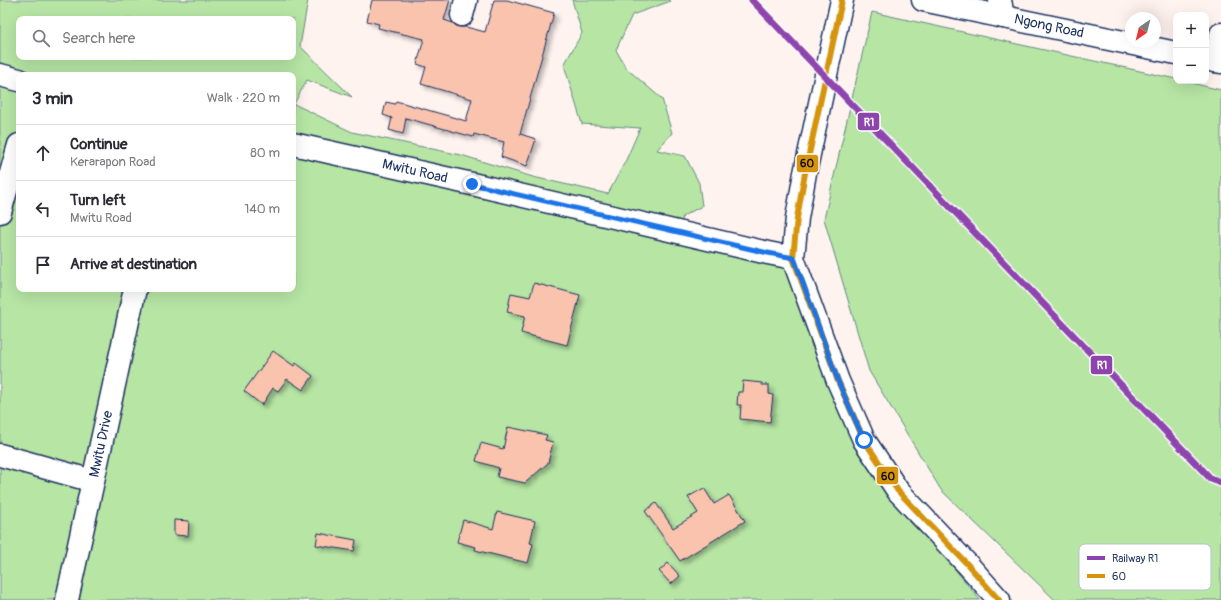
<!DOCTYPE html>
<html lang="en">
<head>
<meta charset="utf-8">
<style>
	body { margin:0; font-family:Pangolin,sans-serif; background:#f2f2f3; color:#2b2b33 }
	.controls { position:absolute; right:12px; top:12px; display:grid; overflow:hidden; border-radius:8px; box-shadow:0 4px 16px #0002 }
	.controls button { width:36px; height:36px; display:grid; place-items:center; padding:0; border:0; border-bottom:1px solid #e1e1e2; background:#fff; color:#2b2b33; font:20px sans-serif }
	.compass { position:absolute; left:1125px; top:12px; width:36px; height:36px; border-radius:50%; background:#fff; box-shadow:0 4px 16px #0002; rotate:215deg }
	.stop { position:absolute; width:12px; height:12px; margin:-9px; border:3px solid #1a73e8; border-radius:50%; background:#fff }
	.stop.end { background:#1a73e8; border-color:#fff; box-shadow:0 1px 4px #0008 }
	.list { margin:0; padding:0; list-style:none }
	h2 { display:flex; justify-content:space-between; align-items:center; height:52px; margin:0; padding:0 16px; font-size:17px }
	h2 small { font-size:13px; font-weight:400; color:#7c7c81 }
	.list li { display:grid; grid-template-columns:26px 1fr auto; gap:12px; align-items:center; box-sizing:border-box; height:56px; padding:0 16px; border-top:1px solid #e1e1e2 }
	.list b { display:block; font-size:15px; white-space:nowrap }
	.list p { margin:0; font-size:13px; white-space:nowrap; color:#7c7c81 }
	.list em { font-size:13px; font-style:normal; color:#7c7c81 }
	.icon { flex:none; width:22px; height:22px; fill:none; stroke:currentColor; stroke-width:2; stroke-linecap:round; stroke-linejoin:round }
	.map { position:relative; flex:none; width:1221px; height:600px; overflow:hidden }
	.search { position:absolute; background:#fff; box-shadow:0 4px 16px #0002; left:16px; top:16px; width:280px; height:44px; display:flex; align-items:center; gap:10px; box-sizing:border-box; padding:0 14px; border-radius:8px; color:#7c7c81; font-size:15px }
	.panel { position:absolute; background:#fff; box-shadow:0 4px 16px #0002; left:16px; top:72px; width:280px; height:220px; border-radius:8px }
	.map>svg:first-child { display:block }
</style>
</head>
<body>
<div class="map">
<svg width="1221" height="600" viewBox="0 0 1221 600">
	<defs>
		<filter id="shadow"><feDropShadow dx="3.5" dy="3.5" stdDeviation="2" flood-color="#0004"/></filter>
	</defs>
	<rect width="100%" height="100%" fill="#fef3ef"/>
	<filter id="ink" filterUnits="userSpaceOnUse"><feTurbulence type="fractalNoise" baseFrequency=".025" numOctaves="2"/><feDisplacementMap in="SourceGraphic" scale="8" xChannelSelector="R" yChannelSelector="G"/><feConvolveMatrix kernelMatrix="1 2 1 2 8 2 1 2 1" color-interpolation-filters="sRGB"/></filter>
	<g filter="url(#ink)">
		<g fill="#b6e5a4" stroke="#688a81" fill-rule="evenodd">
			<path d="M 0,0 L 308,0 L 300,46 L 352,97 L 307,80 L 294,104 L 352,132 L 461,155 L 533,177 L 608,194 L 626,160 L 640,128 L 582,124 L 564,65 L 582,33 L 572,0 L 667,0 L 671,1 L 632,15 L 616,50 L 626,68 L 662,99 L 672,133 L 657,150 L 685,156 L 699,183 L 702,206 L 683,216 L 678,240 L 782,264 L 795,293 L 812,347 L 843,412 L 866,464 L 883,489 L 910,522 L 945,557 L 980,600 L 0,600 ZM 19,19 L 293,19 L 293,57 L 19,57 ZM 19,75 L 293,75 L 293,289 L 19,289 Z"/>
			<path d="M 872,12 L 1176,79 L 1176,81 L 1183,81 L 1221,90 L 1221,600 L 1055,600 L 941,490 L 869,371 L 824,219 Z"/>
		</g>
		<g fill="#fac3ae" stroke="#1b2f5e" filter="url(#shadow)">
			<path d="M 372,0 L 450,0 L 444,20 L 453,23 L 458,27 L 466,27 L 485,32 L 494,0 L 507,0 L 554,13 L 520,134 L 536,139 L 527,166 L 501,157 L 504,142 L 474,134 L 473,137 L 406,118 L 403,134 L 389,130 L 392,118 L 383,115 L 386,102 L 395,104 L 396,101 L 466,121 L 472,99 L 421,84 L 426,67 L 417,64 L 424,39 L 378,28 L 379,24 L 367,21 Z"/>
			<path d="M 534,283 L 580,295 L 567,345 L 521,333 L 525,316 L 507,312 L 511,293 L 530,297 Z"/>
			<path d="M 273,351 L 294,366 L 296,363 L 313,376 L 303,390 L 287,379 L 278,391 L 273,388 L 262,405 L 244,391 Z"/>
			<path d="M 743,381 L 762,383 L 762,385 L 769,385 L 769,394 L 773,395 L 770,422 L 740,419 L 741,405 L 737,405 L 738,392 L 742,392 Z"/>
			<path d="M 508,427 L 547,435 L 545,440 L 553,442 L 548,463 L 525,483 L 497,477 L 499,468 L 476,461 L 481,443 L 503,449 Z"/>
			<path d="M 704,488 L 714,504 L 729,495 L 745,521 L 680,561 L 645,511 L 656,503 L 673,528 L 698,513 L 688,497 Z"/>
			<path d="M 497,512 L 535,521 L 530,543 L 533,544 L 528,563 L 475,550 L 476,547 L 457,542 L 463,520 L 493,529 Z"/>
			<path d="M 174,520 L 189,521 L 188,536 L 174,535 Z"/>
			<path d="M 318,533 L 356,540 L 354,551 L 316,545 Z"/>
			<path d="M 668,563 L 680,576 L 671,584 L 659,571 Z"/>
		</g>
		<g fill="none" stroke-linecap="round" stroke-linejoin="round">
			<defs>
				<g id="minor">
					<path d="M 842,0 L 805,173 L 797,218 L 793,258 L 838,381 L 864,440 L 898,491 L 968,565 L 999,600"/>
					<path d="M 1000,0 L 1003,17"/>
					<path d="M 462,15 L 466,0"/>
					<path d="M 1214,61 L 1221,34"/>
					<path d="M 0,75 L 19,80"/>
					<path d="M 293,144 L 472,184 L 768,253 L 793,258"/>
					<path d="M 0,212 L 19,145"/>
					<path d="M 0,455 L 93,481"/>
					<path d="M 67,600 L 135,289"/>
				</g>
				<g id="major">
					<path d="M 923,0 L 1176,53"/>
					<path d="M 1206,59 L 1221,62"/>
				</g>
			</defs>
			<use href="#minor" stroke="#1b2f5e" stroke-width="25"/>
			<use href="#major" stroke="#1b2f5e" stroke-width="25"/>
			<use href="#minor" stroke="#fff" stroke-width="22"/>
			<use href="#major" stroke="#fff" stroke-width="22"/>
			<defs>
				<path id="bus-1" d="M 842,0 L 805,173 L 797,218 L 793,258 L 838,381 L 864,440 L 898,491 L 968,565 L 999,600"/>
			</defs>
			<use href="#bus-1" stroke="#fff" stroke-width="9"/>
			<use href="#bus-1" stroke="#d6940e" stroke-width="6"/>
			<defs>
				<path id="rail-1" d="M 752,0 L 1211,479 L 1221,483"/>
			</defs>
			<use href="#rail-1" stroke="#fff" stroke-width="10"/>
			<use href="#rail-1" stroke="#8e44ad" stroke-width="7"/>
		</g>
	</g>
	<g fill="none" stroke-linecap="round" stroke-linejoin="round" filter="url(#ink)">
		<path stroke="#1a73e8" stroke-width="5" d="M 472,184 L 768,253 L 794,258 L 838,381 L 864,440"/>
	</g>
	<g text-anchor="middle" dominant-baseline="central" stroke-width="4" stroke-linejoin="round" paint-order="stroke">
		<g font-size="14" fill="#1b2f5e" stroke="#fff">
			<text transform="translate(1049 26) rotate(12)">Ngong Road</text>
			<text transform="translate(415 171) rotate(13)">Mwitu Road</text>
			<text transform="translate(101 444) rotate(-78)">Mwitu Drive</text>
		</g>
	</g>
	<rect x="1079" y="544" width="132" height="46" rx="6" fill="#fff" stroke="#bbc1cf" stroke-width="1"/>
	<rect x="1087" y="556" width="18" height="4" fill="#8e44ad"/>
	<rect x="1087" y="574" width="18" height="4" fill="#d6940e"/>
	<g font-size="11" fill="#1b2f5e">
		<text x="1112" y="562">Railway R1</text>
		<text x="1112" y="580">60</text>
	</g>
	<g stroke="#fff" stroke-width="1.5">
		<rect x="857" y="112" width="23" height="19" rx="4" fill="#8e44ad"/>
		<rect x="796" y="154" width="23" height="19" rx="4" fill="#d6940e"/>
		<rect x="1090" y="355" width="23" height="20" rx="4" fill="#8e44ad"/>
		<rect x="876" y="466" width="23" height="19" rx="4" fill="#d6940e"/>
	</g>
	<g font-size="11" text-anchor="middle" font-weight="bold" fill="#fff">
		<text x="869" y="126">R1</text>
		<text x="1102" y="369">R1</text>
	</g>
	<g font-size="11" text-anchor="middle" font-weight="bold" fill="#111">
		<text x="807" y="167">60</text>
		<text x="888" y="480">60</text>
	</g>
</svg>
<div class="controls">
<button>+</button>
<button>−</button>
</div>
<svg class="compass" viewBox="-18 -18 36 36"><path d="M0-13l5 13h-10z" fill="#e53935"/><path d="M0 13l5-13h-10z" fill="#7c7c81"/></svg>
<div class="stop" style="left:864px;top:440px"></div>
<div class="stop end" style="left:472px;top:184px"></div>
<div class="search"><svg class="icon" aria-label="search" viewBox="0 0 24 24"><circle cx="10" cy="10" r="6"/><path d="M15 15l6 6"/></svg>Search here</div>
<section class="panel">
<h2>3 min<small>Walk · 220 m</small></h2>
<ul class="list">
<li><svg class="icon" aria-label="ahead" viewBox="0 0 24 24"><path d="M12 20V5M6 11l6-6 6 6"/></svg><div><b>Continue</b><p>Kerarapon Road</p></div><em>80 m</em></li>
<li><svg class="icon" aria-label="left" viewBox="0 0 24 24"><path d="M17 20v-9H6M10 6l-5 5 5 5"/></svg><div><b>Turn left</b><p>Mwitu Road</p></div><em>140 m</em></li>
<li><svg class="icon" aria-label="arrive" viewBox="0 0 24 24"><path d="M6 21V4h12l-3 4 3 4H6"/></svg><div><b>Arrive at destination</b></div></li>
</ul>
</section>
</div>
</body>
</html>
